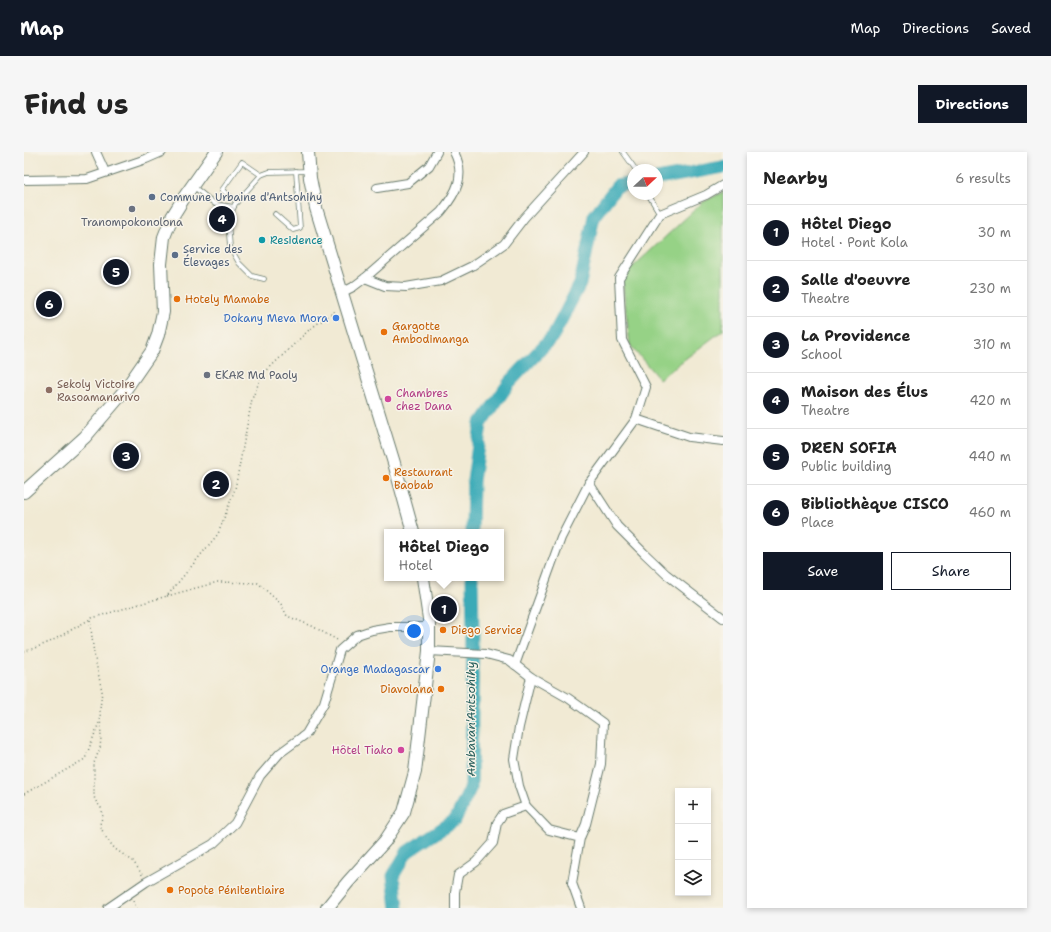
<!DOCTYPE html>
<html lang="en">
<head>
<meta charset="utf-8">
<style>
	body { margin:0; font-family:"Shantell Sans",sans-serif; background:#f6f6f6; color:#222 }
	.controls { position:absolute; right:12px; bottom:12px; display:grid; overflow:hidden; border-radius:0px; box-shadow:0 2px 6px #0003 }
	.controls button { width:36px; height:36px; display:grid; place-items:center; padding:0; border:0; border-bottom:1px solid #e0e0e0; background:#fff; color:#222; font:20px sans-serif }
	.compass { position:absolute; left:603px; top:12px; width:36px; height:36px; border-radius:50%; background:#fff; box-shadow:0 2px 6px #0003; rotate:68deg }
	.you { position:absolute; left:390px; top:479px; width:14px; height:14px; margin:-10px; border:3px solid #fff; border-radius:50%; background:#1a73e8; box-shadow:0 0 0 6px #1a73e833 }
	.badge { display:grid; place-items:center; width:26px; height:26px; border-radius:50%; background:#111827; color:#fff; font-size:13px; font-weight:700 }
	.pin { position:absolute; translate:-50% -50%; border:2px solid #fff; box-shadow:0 1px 4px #0006 }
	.popup { position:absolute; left:360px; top:377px; width:120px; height:52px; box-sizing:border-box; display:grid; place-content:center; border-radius:0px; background:#fff; filter:drop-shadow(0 1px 3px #0005); font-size:13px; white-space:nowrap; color:#767676 }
	.popup b { font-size:15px; color:#222 }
	.popup::after { content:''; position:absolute; left:50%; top:100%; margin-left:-8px; border:8px solid transparent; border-top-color:#fff }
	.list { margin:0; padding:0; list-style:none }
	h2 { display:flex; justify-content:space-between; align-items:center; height:52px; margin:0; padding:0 16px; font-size:17px }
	h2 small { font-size:13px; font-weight:400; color:#767676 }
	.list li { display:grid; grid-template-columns:26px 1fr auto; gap:12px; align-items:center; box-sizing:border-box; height:56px; padding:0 16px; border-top:1px solid #e0e0e0 }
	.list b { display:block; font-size:15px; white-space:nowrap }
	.list p { margin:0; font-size:13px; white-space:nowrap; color:#767676 }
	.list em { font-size:13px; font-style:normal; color:#767676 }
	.actions { display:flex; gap:8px; padding:12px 16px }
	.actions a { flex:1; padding:9px 0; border:1px solid #111827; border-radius:0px; text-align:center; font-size:14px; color:#111827 }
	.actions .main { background:#111827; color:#fff }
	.icon { flex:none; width:22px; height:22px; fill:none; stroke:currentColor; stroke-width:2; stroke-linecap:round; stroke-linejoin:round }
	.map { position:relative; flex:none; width:699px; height:756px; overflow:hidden; border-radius:0px }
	header { display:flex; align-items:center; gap:24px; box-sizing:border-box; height:56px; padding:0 20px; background:#111827; color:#fff }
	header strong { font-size:19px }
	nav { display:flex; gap:22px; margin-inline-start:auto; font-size:14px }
	.intro { display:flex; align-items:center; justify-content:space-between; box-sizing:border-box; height:96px; padding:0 24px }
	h1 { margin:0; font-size:28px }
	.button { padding:10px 18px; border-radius:0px; background:#111827; color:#fff; font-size:14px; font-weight:700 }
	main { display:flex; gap:24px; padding:0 24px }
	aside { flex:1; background:#fff; border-radius:0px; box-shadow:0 2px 6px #0003 }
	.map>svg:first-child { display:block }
</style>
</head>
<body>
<header>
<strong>Map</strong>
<nav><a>Map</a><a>Directions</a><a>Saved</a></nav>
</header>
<div class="intro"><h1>Find us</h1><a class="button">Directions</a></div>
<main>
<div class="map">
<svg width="699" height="756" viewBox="0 0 699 756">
	<rect width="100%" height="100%" fill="#f7f3e8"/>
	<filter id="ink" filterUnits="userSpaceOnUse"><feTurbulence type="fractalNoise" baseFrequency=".025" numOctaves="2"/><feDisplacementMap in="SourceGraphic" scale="8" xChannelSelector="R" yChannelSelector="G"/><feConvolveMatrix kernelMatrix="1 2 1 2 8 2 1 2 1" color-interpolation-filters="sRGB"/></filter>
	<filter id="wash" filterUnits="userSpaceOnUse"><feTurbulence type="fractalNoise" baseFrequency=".012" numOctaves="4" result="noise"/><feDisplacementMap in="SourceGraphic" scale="16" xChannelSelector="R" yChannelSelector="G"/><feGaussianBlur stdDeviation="0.9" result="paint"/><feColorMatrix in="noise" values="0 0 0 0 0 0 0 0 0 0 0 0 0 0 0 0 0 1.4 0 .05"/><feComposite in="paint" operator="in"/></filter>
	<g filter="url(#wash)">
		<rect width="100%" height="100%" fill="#f1ead4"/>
		<path fill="#96d286" stroke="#5a885d" d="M 699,40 L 699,178 L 635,227 L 606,193 L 598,125 L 679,50 Z"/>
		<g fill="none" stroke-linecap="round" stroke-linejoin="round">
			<g stroke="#3aaab7" stroke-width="13">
				<path d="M 633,27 L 699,15"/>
				<path d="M 448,380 L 449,329 L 457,272 L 485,231 L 529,184 L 556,132 L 570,64 L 593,34 L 609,31"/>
				<path d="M 373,756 L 369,724 L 383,700 L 431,668 L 447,635 L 449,477 L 448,426"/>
			</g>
		</g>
	</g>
	<g filter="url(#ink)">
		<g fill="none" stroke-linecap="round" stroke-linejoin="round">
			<defs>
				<g id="lane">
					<path d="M 599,0 L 612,18"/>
					<path d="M 170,35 L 191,52 L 210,55"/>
					<path d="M 624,42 L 636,62"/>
					<path d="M 213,50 L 198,38 L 218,10 L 237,23"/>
					<path d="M 251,62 L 269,78 L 276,76 L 272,19"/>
					<path d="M 240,127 L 228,124 L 215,111 L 206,95 L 204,69 L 211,52 L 237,23 L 245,20 L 285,19"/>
				</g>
				<g id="street">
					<path d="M 72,0 L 81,20"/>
					<path d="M 0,28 L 63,27 L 122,7 L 138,0"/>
					<path d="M 353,36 L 384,31 L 405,14 L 413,0"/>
					<path d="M 341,126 L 361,134 L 382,135 L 417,129 L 448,114 L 480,92 L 500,66 L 560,0"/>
					<path d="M 317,141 L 329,135 L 341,126 L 417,60 C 433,40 442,24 430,0"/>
					<path d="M 612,267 L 665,285 L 699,289"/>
					<path d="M 565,331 L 593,374 L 620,401 L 642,422 L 699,466"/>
					<path d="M 405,499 L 462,502 L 485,508 L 507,525 L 544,546 L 579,571 L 577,612 L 562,672 L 556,686"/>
					<path d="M 491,513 L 537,386 L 565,331 L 612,267 L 622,235 L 598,188 L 595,126 L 636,62 L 682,43 L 699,33"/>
					<path d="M 507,525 L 495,575 L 490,607 L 495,634 L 502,654 L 525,678 L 556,686 L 548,731 L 557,756"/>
					<path d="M 84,756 L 122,730 L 189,692 L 211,671 L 236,624 L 256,601 L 282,582 L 300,551 L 316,498 L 333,483 L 348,478 L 366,475 L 405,475"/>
					<path d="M 431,756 L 431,740 L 434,723 L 452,710 L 469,691 L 473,671 L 479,662 L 502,654"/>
				</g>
				<g id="secondary">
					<path d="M 284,0 L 286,26 L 292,56 L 370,311 L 389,380"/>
					<path d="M 0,340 L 61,285 L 101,238 L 128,199 L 134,183 L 139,160 L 137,112 L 140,85 L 148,65 L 161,44 L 192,0"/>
					<path d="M 303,756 L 324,730 L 361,689 L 380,660 L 391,620 L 405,499 L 405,467 L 399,426"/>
				</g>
			</defs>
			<use href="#lane" stroke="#687a6c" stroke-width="5.5"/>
			<use href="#street" stroke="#687a6c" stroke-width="10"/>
			<use href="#secondary" stroke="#687a6c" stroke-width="14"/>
			<g stroke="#687a6c" stroke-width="1.5" stroke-dasharray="1 3" stroke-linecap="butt">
				<path d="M 143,444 L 194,430 L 234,431 L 257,452 L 263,464 L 288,474 L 315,489"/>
				<path d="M 66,468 L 70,502 L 78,539 L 76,557 L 77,586 L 76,596 L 70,611 L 70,644 L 71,648 L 77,656 L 79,663 L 76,672 L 80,683 L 91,697 L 109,709 L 119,724"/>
				<path d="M 0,500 L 26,490 L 68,466 L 143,444 L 194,382 L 211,337 L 228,247 L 238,223 L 286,177 L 313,158"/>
				<path d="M 0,642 L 61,607 L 76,568"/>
				<path d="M 109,749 L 113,756"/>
			</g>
			<use href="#lane" stroke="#fff" stroke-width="4"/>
			<use href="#street" stroke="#fff" stroke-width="8"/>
			<use href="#secondary" stroke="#fff" stroke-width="12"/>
		</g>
	</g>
	<g fill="#5c6f8a" stroke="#f7f3e8" stroke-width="1.5">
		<circle cx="128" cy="45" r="4"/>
		<circle cx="151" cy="103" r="4"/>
	</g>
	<g fill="#6b7280" stroke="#f7f3e8" stroke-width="1.5">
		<circle cx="108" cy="57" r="4"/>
		<circle cx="183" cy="223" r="4"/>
	</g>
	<circle fill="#0f9aa8" stroke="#f7f3e8" stroke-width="1.5" cx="238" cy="88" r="4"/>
	<g fill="#e8710a" stroke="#f7f3e8" stroke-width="1.5">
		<circle cx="153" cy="147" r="4"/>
		<circle cx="360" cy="180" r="4"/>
		<circle cx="362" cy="326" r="4"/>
		<circle cx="419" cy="478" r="4"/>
		<circle cx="417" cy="537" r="4"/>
		<circle cx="146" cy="738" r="4"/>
	</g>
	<g fill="#3f7fe0" stroke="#f7f3e8" stroke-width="1.5">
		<circle cx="312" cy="166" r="4"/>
		<circle cx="414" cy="517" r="4"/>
	</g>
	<circle fill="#8d6e63" stroke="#f7f3e8" stroke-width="1.5" cx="25" cy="238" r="4"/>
	<g fill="#d1479c" stroke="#f7f3e8" stroke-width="1.5">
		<circle cx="364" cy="247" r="4"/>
		<circle cx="377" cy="598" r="4"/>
	</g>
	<g text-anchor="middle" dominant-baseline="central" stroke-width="3" stroke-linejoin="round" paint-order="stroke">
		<g font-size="11" fill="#4e5e75" stroke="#f7f3e8" text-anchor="start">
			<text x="136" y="45">Commune Urbaine d'Antsohihy</text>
			<text x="159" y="97">Service des<tspan x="159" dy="13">Élevages</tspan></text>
		</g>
		<g font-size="11" fill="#5b616d" stroke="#f7f3e8">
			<text x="108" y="70">Tranompokonolona</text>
			<text x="191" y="223" text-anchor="start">EKAR Md Paoly</text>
		</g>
		<g font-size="11" fill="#0d838f" stroke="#f7f3e8" text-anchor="start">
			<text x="246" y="88">Residence</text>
		</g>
		<g font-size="11" fill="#c56008" stroke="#f7f3e8" text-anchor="start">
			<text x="161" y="147">Hotely Mamabe</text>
			<text x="368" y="174">Gargotte<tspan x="368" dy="13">Ambodimanga</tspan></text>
			<text x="370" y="320">Restaurant<tspan x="370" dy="13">Baobab</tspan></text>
			<text x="427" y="478">Diego Service</text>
			<text x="409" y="537" text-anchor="end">Diavolana</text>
			<text x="154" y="738">Popote Pénitentiaire</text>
		</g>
		<g font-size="11" fill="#366cbe" stroke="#f7f3e8" text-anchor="end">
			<text x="304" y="166">Dokany Meva Mora</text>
			<text x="406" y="517">Orange Madagascar</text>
		</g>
		<g font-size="11" fill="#785e54" stroke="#f7f3e8" text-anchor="start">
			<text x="33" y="232">Sekoly Victoire<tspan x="33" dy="13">Rasoamanarivo</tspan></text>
		</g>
		<g font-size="11" fill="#b23c85" stroke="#f7f3e8" text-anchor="start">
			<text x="372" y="241">Chambres<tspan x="372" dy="13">chez Dana</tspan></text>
			<text x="369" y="598" text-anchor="end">Hôtel Tiako</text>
		</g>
		<g font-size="12" font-style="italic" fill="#275e5b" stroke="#f7f3e8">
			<text transform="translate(447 567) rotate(-90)">Ambavan'Antsohihy</text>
		</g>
	</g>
</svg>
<div class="controls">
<button>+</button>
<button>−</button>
<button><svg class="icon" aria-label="layers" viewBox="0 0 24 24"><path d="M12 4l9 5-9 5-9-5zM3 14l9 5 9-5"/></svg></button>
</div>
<svg class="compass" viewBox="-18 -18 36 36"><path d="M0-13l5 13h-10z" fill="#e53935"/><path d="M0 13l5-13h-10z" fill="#767676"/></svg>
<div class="you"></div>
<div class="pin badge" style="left:420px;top:457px">1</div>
<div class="popup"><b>Hôtel Diego</b>Hotel</div>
<div class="pin badge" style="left:192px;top:332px">2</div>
<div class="pin badge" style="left:102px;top:304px">3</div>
<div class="pin badge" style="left:198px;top:67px">4</div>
<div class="pin badge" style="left:92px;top:120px">5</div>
<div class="pin badge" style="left:25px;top:152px">6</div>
</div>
<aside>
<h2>Nearby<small>6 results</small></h2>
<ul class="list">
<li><span class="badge">1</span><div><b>Hôtel Diego</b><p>Hotel · Pont Kola</p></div><em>30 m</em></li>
<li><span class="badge">2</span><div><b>Salle d'oeuvre</b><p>Theatre</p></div><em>230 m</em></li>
<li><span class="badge">3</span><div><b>La Providence</b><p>School</p></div><em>310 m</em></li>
<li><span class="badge">4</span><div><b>Maison des Élus</b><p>Theatre</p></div><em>420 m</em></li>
<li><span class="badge">5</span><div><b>DREN SOFIA</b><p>Public building</p></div><em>440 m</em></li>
<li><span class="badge">6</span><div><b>Bibliothèque CISCO</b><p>Place</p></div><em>460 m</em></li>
</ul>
<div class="actions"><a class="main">Save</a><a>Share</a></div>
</aside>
</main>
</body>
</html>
